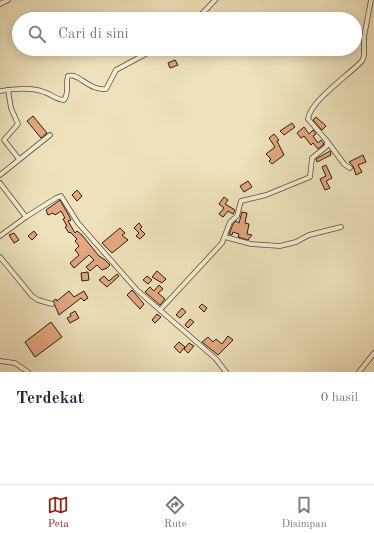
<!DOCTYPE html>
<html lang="id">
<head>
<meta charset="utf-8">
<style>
	body { margin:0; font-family:"Old Standard TT",serif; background:#f6f6f7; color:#1f2937 }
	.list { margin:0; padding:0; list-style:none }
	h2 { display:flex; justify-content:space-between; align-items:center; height:52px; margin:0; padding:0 16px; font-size:17px }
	h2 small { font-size:13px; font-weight:400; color:#747a83 }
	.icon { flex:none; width:22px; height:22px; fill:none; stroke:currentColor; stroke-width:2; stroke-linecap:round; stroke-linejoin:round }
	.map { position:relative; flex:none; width:374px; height:372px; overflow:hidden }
	.search { position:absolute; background:#fff; box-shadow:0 2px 10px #0003; left:12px; right:12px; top:12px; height:44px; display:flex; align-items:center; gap:10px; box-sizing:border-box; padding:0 14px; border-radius:22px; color:#747a83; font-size:15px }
	.sheet { height:112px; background:#fff }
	nav { display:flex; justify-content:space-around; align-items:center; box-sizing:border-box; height:56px; border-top:1px solid #e0e1e3; background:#fff; font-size:11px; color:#747a83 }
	nav a { display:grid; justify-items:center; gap:2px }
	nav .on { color:#8f2418 }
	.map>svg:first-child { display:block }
</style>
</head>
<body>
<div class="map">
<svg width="374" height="372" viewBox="0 0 374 372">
	<rect width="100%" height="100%" fill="#eee1bb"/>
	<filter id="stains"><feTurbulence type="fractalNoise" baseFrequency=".005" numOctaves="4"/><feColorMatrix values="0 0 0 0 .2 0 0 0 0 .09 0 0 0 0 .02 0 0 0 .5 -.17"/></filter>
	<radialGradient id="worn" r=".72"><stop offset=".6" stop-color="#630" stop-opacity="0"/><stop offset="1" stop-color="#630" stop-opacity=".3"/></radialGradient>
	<g fill="#e4a77f" stroke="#271c0d">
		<path d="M 175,60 L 178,65 L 170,68 L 168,63 Z"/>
		<path d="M 33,116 L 47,133 L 41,138 L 27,121 Z"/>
		<path d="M 316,117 L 326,126 L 322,130 L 313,120 Z"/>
		<path d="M 292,123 L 295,127 L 284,135 L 280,131 Z"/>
		<path d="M 304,127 L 309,134 L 313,130 L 316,134 L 313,136 L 318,143 L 321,140 L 324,144 L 318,149 L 313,143 L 311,145 L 304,136 L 301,138 L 297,133 Z"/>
		<path d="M 274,134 L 279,140 L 277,141 L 284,155 L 272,164 L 269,161 L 271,159 L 266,154 L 275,147 L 269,138 Z"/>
		<path d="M 330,151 L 331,155 L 317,162 L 316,159 Z"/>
		<path d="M 363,155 L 366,162 L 358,165 L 362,172 L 356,175 L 353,166 L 349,162 Z"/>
		<path d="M 326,165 L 332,178 L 326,181 L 330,188 L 325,190 L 320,179 L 326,176 L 322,167 Z"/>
		<path d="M 248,181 L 252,187 L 244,192 L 240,186 Z"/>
		<path d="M 77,190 L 82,196 L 77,201 L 72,195 Z"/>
		<path d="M 224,197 L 228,200 L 225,204 L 235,210 L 233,214 L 228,211 L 223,217 L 219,214 L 224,208 L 219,204 Z"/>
		<path d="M 60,200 L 68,214 L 71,220 L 68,221 L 75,233 L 77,231 L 82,235 L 99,256 L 105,260 L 110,265 L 107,268 L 102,270 L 97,265 L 90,271 L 86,267 L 94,260 L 89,255 L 74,268 L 70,263 L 79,255 L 75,250 L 79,246 L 75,241 L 77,239 L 70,232 L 69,233 L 65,227 L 67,226 L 63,219 L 65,218 L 61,211 L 55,215 L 53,213 L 48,215 L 46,210 Z"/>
		<path d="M 242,212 L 247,213 L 245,223 L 249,224 L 247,234 L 252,235 L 248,240 L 238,237 L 239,234 L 233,232 L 232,235 L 229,234 L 233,224 L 236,221 L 239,223 Z"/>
		<path d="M 139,223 L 142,227 L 140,229 L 145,234 L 140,239 L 136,236 L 139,233 L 134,228 Z"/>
		<path d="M 120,228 L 125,233 L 122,235 L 128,240 L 112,253 L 102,243 Z"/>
		<path d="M 34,231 L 37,235 L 32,240 L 28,236 Z"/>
		<path d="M 14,233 L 19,240 L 14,243 L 9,235 Z"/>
		<path d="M 157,271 L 166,279 L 162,283 L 152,277 Z"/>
		<path d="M 88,272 L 89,280 L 82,281 L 81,273 Z"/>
		<path d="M 117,274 L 119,276 L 107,287 L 99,280 L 104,276 L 109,281 Z"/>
		<path d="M 147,276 L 152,280 L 148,284 L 143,280 Z"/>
		<path d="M 159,285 L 163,289 L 158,293 L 165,299 L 160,305 L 145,292 L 150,287 L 154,291 Z"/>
		<path d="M 132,290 L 144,304 L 140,309 L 127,295 Z"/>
		<path d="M 69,291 L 74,297 L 84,291 L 88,298 L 84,301 L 81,298 L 59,315 L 53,301 L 56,299 L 57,301 Z"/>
		<path d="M 202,304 L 207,308 L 204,312 L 199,307 Z"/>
		<path d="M 182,308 L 186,312 L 180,318 L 176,315 Z"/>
		<path d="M 75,311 L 79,318 L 70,323 L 67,318 L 71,316 L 70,314 Z"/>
		<path d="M 157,314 L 161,317 L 155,323 L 152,320 Z"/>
		<path d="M 190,319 L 194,322 L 188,328 L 185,325 Z"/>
		<path d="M 51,322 L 62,337 L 35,357 L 25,342 Z"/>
		<path d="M 228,336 L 233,340 L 218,355 L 202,342 L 208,337 L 213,342 L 216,339 L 222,344 Z"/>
		<path d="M 179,342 L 185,347 L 180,353 L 174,347 Z"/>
		<path d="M 189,343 L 194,346 L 188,353 L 184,349 Z"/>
	</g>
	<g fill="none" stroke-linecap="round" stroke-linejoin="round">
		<defs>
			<g id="minor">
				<path d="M 0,4 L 8,0"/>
				<path d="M 197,19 L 215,0"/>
				<path d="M 8,90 L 11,108 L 18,124 L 4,140 L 19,159"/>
				<path d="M 0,91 C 14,89 30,87 44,92 C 51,94 57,100 64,100 C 70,92 65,84 68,76 C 78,72 89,91 106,89 L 116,70 L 155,49"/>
				<path d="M 327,141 L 344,164 L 350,168"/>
				<path d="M 0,175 L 50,135"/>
				<path d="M 0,183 L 26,217 L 56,198 L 61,196 L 78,223 L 137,290 L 216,359 L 226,372"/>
				<path d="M 0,236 L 26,217"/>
				<path d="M 225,237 L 251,244 L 280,246 L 296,242 L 309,235 L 341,227"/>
				<path d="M 0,257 L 32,296 L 38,300 L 52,304"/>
				<path d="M 160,310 L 222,243 L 230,222 L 237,216 L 241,201 L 266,195 L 310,177 L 312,158 L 327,146 L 327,141 L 308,119 C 311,100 348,76 362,61 L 364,56 L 364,37 L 371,0"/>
				<path d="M 0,361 L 15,363 L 28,372"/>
				<path d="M 359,372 L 374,353"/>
			</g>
		</defs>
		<use href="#minor" stroke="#594d38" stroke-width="5.5"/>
		<use href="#minor" stroke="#f4ecd3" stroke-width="4"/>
	</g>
	<rect width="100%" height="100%" filter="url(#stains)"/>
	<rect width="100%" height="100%" fill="url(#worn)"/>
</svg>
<div class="search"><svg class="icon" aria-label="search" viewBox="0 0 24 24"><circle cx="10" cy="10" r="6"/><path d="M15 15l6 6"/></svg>Cari di sini</div>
</div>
<section class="sheet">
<h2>Terdekat<small>0 hasil</small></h2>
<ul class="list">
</ul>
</section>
<nav>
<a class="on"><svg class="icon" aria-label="map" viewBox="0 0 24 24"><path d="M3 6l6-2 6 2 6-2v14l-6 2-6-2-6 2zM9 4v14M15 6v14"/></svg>Peta</a>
<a><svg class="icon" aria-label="directions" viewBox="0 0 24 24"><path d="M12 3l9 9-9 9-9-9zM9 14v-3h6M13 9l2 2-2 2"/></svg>Rute</a>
<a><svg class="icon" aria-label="saved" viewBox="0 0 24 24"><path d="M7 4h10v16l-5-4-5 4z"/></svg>Disimpan</a>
</nav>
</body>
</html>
